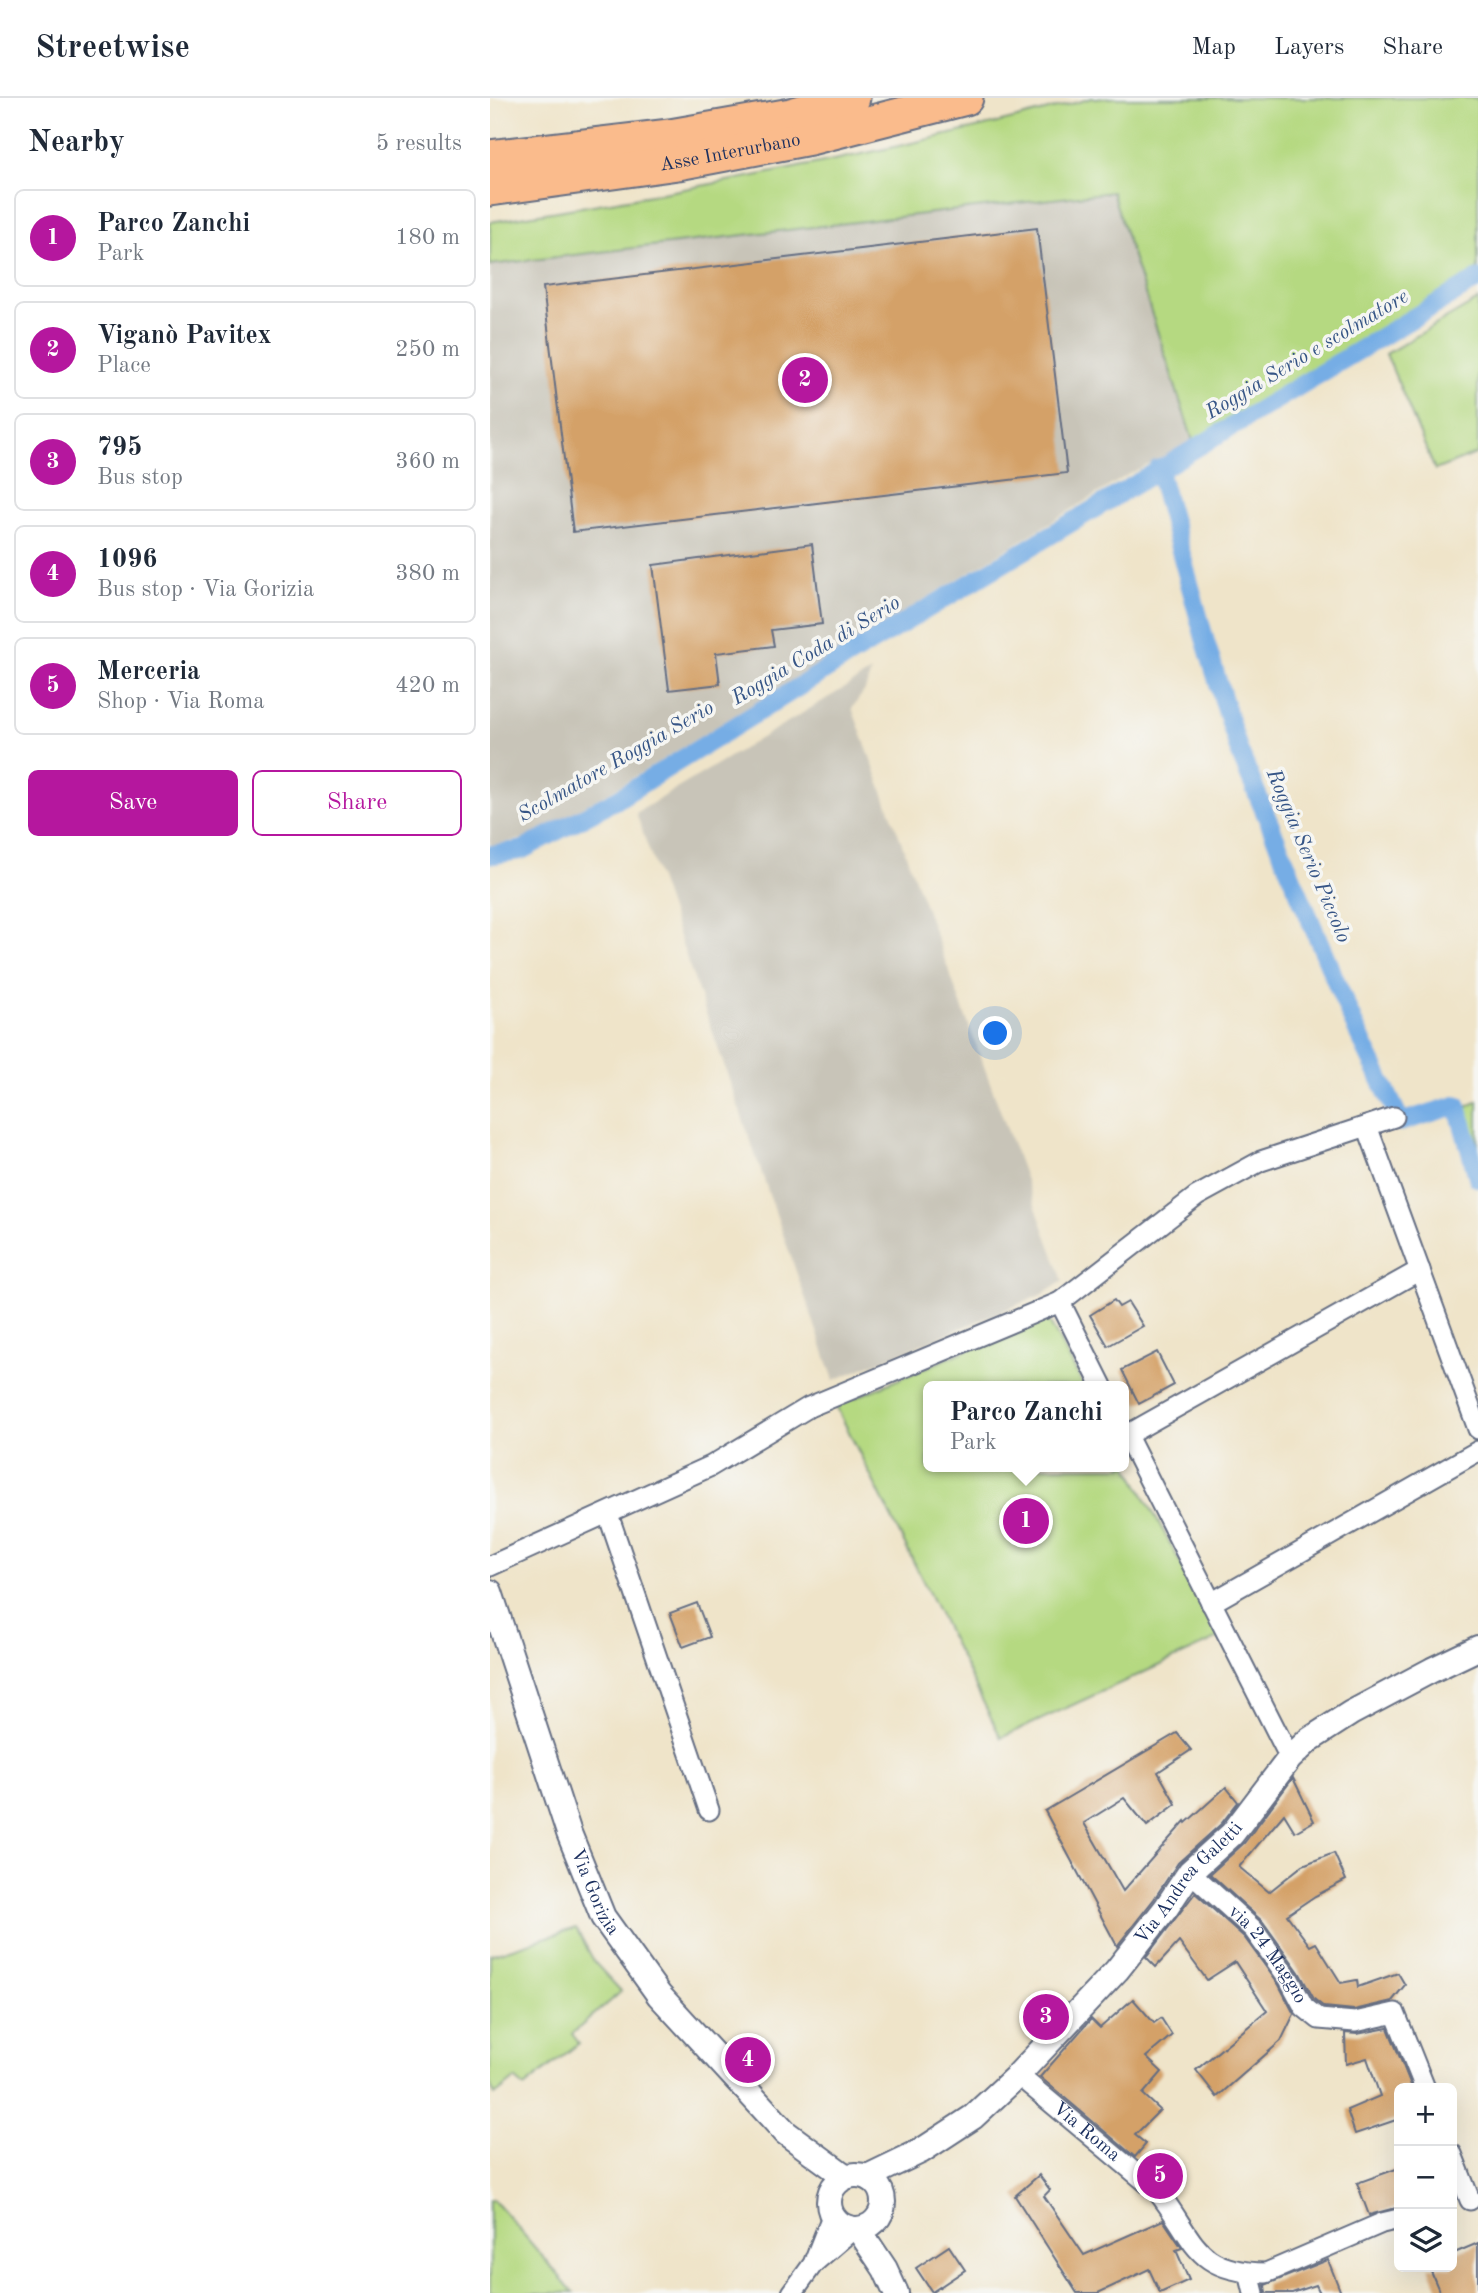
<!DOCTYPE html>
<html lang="en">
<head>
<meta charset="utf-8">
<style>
	body { margin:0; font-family:"Old Standard TT",serif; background:#f2f2f3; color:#1f2937 }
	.controls { position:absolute; right:21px; bottom:21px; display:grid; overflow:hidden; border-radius:10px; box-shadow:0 7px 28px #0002 }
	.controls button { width:63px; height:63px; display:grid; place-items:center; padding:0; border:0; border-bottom:2px solid #e0e1e3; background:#fff; color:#1f2937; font:35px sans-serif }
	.you { position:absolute; left:506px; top:936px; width:24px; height:24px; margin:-18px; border:5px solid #fff; border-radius:50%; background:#1a73e8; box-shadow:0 0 0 10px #1a73e833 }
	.badge { display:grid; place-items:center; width:46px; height:46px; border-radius:50%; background:#b5179e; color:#fff; font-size:23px; font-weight:700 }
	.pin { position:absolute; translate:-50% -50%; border:4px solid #fff; box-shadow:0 2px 7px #0006 }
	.popup { position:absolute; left:433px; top:1283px; width:206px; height:91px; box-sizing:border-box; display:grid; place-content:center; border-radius:10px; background:#fff; filter:drop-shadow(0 2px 5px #0005); font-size:23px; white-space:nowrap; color:#747a83 }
	.popup b { font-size:26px; color:#1f2937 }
	.popup::after { content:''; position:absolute; left:50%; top:100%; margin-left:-14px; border:14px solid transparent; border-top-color:#fff }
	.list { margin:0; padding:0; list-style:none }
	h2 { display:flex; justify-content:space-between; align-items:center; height:91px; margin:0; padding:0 28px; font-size:30px }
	h2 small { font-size:23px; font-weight:400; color:#747a83 }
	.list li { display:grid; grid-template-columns:46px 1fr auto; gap:21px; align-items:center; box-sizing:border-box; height:98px; margin:0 14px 14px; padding:0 14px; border:2px solid #e0e1e3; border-radius:10px }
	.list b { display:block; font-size:26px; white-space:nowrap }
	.list p { margin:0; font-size:23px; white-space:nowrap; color:#747a83 }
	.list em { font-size:23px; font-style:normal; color:#747a83 }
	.actions { display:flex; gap:14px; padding:21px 28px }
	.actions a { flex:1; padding:16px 0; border:2px solid #b5179e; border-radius:10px; text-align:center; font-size:24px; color:#b5179e }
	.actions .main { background:#b5179e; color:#fff }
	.icon { flex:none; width:38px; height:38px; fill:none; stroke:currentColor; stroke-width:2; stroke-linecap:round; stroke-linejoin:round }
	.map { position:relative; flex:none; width:988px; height:2195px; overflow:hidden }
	header { display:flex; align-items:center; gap:42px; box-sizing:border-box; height:98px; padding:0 35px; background:#fff; border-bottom:2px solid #e0e1e3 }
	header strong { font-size:33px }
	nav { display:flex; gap:38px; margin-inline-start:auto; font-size:24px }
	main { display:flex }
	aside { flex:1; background:#fff }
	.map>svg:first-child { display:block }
</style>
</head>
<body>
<header>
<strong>Streetwise</strong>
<nav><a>Map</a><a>Layers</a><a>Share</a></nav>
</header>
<main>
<aside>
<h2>Nearby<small>5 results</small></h2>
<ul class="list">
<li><span class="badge">1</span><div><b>Parco Zanchi</b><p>Park</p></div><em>180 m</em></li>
<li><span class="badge">2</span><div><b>Viganò Pavitex</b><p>Place</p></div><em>250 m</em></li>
<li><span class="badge">3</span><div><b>795</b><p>Bus stop</p></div><em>360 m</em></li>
<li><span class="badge">4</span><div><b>1096</b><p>Bus stop · Via Gorizia</p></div><em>380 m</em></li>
<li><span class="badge">5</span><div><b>Merceria</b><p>Shop · Via Roma</p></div><em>420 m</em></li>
</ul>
<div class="actions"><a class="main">Save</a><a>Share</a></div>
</aside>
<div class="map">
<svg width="988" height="2195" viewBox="0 0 988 2195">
	<rect width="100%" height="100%" fill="#f6f6f2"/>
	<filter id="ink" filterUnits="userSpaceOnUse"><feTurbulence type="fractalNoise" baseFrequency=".0143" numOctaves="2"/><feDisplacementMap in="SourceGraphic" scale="14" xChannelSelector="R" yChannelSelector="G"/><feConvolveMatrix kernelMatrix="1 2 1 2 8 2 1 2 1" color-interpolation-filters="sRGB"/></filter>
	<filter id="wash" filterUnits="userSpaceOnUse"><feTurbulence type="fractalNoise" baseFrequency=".00686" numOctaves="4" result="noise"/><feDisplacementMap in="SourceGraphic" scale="28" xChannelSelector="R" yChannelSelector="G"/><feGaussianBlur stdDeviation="1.57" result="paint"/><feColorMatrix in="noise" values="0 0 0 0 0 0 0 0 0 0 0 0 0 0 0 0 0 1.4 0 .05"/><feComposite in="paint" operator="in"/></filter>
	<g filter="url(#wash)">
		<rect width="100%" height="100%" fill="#efe4c9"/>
		<g fill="#c8c4b8">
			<path d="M 622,94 L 703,343 L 636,378 L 121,693 L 36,740 L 0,748 L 0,167 Z"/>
			<path d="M 381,574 L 375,592 L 362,610 L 573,1183 L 553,1196 L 344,1282 L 146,715 Z"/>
		</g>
		<g fill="#b5d981" stroke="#688470" stroke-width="2">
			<path d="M 602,0 L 988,0 L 988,171 L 703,343 L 622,94 L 0,167 L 0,124 C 150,100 299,74 448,39 C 499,27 551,15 602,0 Z"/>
			<path d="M 988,202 L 988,355 L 945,372 L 896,256 Z"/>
			<path d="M 988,1003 L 988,1057 L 975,1010 Z"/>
			<path d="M 556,1218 L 594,1288 L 438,1288 L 438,1369 L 634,1369 L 634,1361 L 731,1539 L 511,1640 L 346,1308 Z"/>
			<path d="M 86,1830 L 105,1865 L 131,1893 L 82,1936 L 89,1945 L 34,1989 L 25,1981 L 5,1997 L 0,1986 L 0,1857 Z"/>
			<path d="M 3,2101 L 84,2195 L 0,2195 L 0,2102 Z"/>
		</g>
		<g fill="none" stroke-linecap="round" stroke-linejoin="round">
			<g stroke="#76ade5" stroke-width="19">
				<path d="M 668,371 L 715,542 L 749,653 L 863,924 L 911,1024 L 967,1007 L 988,1080"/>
				<path d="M 0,757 L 32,752 L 129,700 L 357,559 L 988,181"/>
			</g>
		</g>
		<g id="blocks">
			<g fill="#d4a168">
				<path d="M 547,130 L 577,375 L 83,434 L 53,189 Z"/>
				<path d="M 322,446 L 332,526 L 281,532 L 284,548 L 226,555 L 230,586 L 179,592 L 163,467 Z"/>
				<path d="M 624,1202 L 629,1209 L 638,1204 L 653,1228 L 618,1248 L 600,1217 Z"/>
				<path d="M 667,1254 L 684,1287 L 649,1306 L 632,1272 Z"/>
				<path d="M 207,1505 L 220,1539 L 193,1549 L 180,1515 Z"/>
				<path d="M 687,1635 L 701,1652 L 668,1674 L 686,1706 L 657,1728 L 634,1700 L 594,1725 L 633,1793 L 695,1723 L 696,1725 L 736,1689 L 748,1704 L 731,1726 L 688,1765 L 664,1801 L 627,1848 L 555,1713 Z"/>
				<path d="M 803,1680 L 824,1723 L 805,1734 L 794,1716 L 749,1769 L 779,1794 L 813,1767 L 844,1755 L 856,1782 L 825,1798 L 797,1817 L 820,1848 L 826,1845 L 851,1885 L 867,1882 L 868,1889 L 908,1875 L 915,1887 L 902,1903 L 864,1912 L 834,1909 L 824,1901 L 809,1874 L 773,1824 L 720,1776 L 754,1745 Z"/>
				<path d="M 705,1795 L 754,1839 L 789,1887 L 804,1916 L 791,1943 L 727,1999 L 706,1972 L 777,1913 L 745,1864 L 717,1882 L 689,1844 L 666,1869 L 656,1859 Z"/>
				<path d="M 643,1901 L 664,1925 L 671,1920 L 682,1937 L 656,1959 L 672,1974 L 653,1996 L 670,2012 L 645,2037 L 656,2046 L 645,2059 L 550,1979 L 601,1921 L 610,1930 Z"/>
				<path d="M 898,1930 L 922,1990 L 909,1990 L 909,2021 L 865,2036 L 857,2012 L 890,1998 L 877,1960 L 856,1966 L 855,1935 L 867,1936 Z"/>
				<path d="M 909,2070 L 909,2109 L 879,2117 L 867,2085 Z"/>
				<path d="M 549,2077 L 560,2092 L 554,2098 L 594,2157 L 673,2122 L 692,2150 L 686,2152 L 699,2182 L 670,2195 L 659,2171 L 608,2195 L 587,2195 L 525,2098 Z"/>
				<path d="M 988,2145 L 988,2195 L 950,2195 L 939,2169 L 962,2169 L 962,2156 Z"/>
				<path d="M 459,2148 L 475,2172 L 442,2194 L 426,2170 Z"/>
				<path d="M 838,2162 L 851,2195 L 830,2195 L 826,2187 L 802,2195 L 776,2195 L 775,2187 Z"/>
			</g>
		</g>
	</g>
	<g filter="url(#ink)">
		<use href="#blocks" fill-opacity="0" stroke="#656e83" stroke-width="2"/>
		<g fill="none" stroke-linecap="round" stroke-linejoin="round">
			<defs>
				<g id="minor">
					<path d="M 877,1028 L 988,1331"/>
					<path d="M 570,1204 L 612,1288"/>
					<path d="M 634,1332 L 800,1660"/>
					<path d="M 637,1337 L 930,1172"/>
					<path d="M 118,1416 L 219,1712"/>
					<path d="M 0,1468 L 221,1368 L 319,1309 L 570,1204 L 707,1098 L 771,1063 L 904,1019"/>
					<path d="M 721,1505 L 988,1353"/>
					<path id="s1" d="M 700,1774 L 763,1831 L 799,1881 L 814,1909 L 829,1921 L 865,1924 L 905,1915 L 935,1990"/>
					<path id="s2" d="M 528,1977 L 668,2094 C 706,2142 703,2174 776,2175 L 892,2125 L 909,2121"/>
					<path d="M 962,2056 L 980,2102"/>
					<path d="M 326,2163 L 362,2132"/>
					<path d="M 759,2175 L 764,2195"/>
					<path d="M 302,2195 L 323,2166 L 342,2118"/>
				</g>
				<g id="tertiary">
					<path id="s3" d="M 0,1494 L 79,1735 L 113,1819 L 169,1897 L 296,2035 L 356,2079"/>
					<circle cx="366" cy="2104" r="27"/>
					<path id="s4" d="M 377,2079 L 431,2053 L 483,2019 L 528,1977 L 627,1872 L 676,1810 L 700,1774 L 742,1736 L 800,1660 L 819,1642 L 861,1615 L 942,1572 L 988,1550"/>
					<path d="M 369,2132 L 395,2171 L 406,2195"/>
				</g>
				<g id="trunk">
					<path d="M 0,59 L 180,38 L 301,17 L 363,0"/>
					<path id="s5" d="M 0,91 L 188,65 L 320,40 L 476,0"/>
				</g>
			</defs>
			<use href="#minor" stroke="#656e83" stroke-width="23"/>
			<use href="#tertiary" stroke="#656e83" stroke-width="28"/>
			<use href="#trunk" stroke="#656e83" stroke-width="37"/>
			<use href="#minor" stroke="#fff" stroke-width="19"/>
			<use href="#tertiary" stroke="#fff" stroke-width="24"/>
			<use href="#trunk" stroke="#fabb8c" stroke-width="33"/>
		</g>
	</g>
	<g text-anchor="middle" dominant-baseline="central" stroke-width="7" stroke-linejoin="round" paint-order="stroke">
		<g font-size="19" fill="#1b2f5e" stroke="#f6f6f2">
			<text stroke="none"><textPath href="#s5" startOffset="243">Asse Interurbano</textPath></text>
			<text stroke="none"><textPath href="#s4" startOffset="441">Via Andrea Galetti</textPath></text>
			<text stroke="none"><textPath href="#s3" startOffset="318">Via Gorizia</textPath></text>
			<text stroke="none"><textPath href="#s1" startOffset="114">via 24 Maggio</textPath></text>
			<text stroke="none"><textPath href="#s2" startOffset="89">Via Roma</textPath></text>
		</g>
		<g font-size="21" font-style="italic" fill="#365586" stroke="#f6f6f2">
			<text transform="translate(817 257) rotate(-31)">Roggia Serio e scolmatore</text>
			<text transform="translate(326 553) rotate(-31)">Roggia Coda di Serio</text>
			<text transform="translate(126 664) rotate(-30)">Scolmatore Roggia Serio</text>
			<text transform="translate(818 758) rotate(67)">Roggia Serio Piccolo</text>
		</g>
	</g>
</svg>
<div class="controls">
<button>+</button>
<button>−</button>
<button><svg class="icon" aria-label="layers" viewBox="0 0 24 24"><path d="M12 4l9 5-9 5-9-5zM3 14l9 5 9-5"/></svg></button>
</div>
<div class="you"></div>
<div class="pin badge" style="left:536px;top:1423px">1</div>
<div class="popup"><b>Parco Zanchi</b>Park</div>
<div class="pin badge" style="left:315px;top:282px">2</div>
<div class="pin badge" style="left:556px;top:1919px">3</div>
<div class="pin badge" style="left:258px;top:1962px">4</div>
<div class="pin badge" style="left:670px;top:2078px">5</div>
</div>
</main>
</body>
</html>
